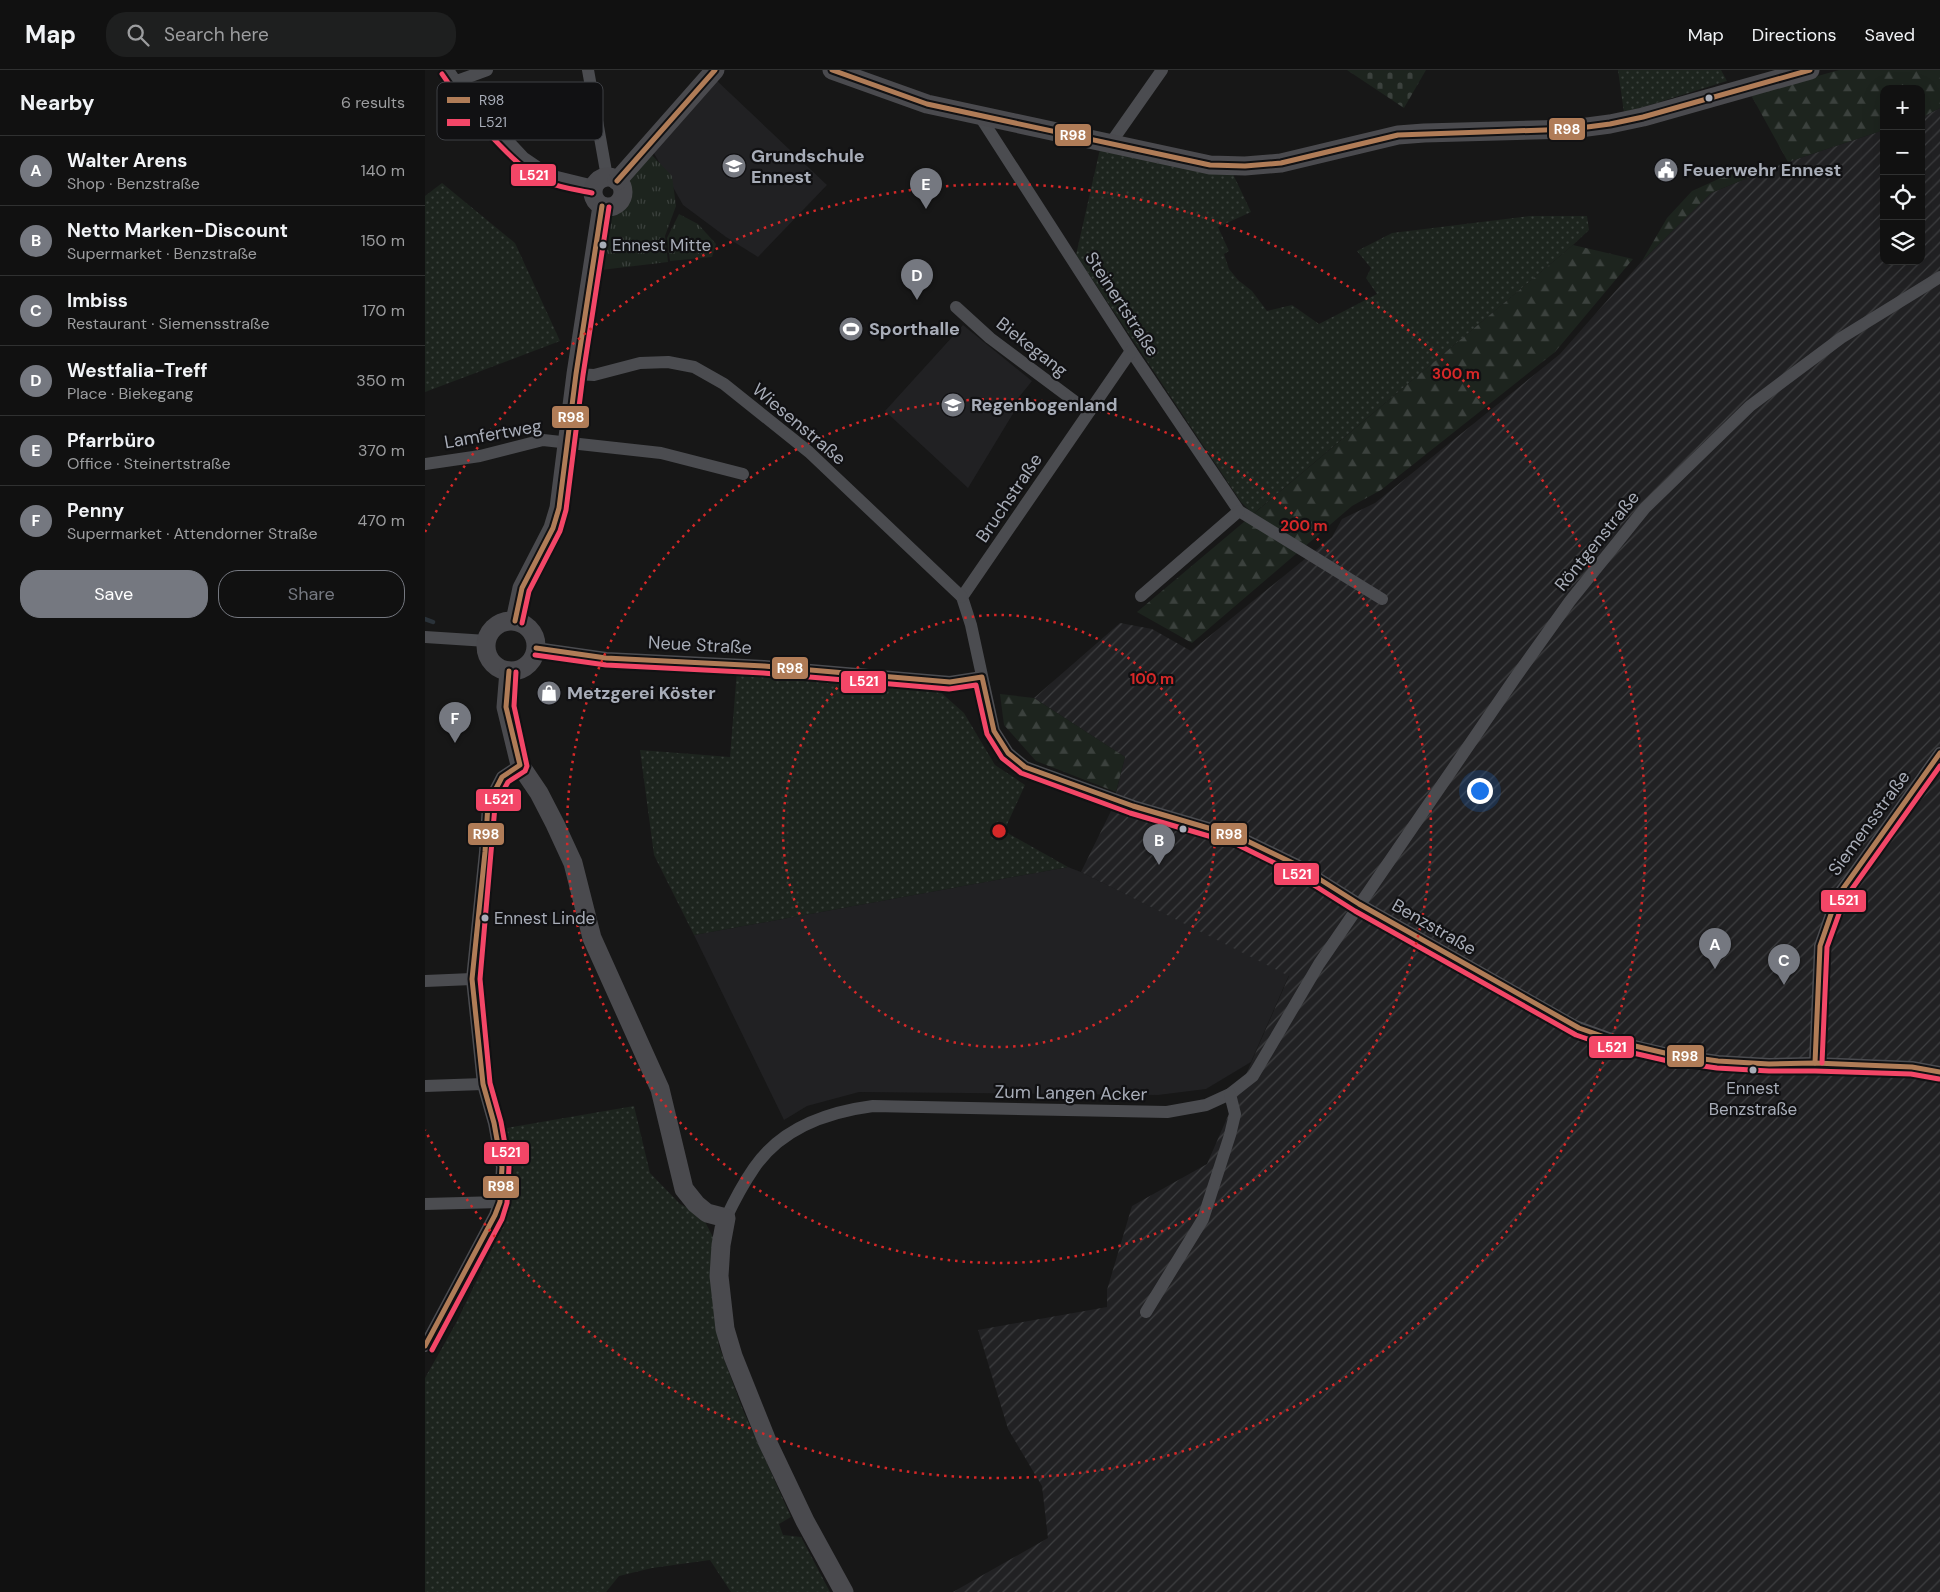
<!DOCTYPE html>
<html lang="en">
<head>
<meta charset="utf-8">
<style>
	body { margin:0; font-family:"DM Sans",sans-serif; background:#1e1f1f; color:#f1f3f6 }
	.controls { position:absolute; right:15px; top:15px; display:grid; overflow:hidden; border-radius:10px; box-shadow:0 5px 20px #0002 }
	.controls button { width:45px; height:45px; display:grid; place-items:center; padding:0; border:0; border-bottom:1px solid #303131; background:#111; color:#f1f3f6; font:25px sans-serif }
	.you { position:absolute; left:1054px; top:720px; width:18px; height:18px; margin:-12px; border:4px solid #fff; border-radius:50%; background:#1a73e8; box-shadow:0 0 0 8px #1a73e833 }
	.badge { display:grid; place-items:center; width:32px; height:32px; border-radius:50%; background:#757880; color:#fff; font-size:16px; font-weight:700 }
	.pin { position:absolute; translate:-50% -41px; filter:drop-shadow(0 1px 2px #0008) }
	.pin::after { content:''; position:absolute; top:26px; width:18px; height:15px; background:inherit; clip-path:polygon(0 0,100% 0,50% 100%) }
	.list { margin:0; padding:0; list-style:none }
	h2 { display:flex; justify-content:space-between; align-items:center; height:65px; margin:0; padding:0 20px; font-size:21px }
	h2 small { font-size:16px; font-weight:400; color:#9c9d9f }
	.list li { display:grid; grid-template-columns:32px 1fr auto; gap:15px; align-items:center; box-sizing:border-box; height:70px; padding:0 20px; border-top:1px solid #303131 }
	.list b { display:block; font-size:19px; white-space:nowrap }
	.list p { margin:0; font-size:16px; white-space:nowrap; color:#9c9d9f }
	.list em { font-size:16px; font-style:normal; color:#9c9d9f }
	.actions { display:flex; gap:10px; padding:15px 20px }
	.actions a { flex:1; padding:11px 0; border:1px solid #757880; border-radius:20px; text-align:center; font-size:18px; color:#757880 }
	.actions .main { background:#757880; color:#fff }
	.icon { flex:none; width:28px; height:28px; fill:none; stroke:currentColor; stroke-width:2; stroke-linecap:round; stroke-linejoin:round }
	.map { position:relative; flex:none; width:1515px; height:1522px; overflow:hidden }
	header { display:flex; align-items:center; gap:30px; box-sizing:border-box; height:70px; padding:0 25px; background:#111; border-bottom:1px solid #303131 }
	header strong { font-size:24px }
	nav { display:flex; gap:28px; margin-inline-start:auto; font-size:18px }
	.search { width:350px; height:45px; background:#1e1f1f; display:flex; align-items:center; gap:12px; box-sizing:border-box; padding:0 18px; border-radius:20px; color:#9c9d9f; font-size:19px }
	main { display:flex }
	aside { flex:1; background:#111 }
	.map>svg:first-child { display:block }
</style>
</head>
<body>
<header>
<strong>Map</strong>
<div class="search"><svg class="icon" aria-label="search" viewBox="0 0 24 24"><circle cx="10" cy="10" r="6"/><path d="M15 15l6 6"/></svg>Search here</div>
<nav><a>Map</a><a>Directions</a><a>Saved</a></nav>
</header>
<main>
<aside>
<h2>Nearby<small>6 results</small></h2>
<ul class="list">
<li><span class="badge">A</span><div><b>Walter Arens</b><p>Shop · Benzstraße</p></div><em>140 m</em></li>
<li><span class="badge">B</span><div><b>Netto Marken-Discount</b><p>Supermarket · Benzstraße</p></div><em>150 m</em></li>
<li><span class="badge">C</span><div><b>Imbiss</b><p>Restaurant · Siemensstraße</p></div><em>170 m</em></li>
<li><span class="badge">D</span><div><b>Westfalia-Treff</b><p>Place · Biekegang</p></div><em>350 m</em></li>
<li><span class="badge">E</span><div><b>Pfarrbüro</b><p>Office · Steinertstraße</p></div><em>370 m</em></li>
<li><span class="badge">F</span><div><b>Penny</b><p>Supermarket · Attendorner Straße</p></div><em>470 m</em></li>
</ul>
<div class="actions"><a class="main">Save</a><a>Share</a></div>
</aside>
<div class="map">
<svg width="1515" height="1522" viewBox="0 0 1515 1522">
	<defs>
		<pattern id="industrial-furrows" width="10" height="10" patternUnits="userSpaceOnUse" patternTransform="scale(1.25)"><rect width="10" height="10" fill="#212123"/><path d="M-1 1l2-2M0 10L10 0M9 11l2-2" fill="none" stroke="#3e3f41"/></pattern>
		<pattern id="grass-dots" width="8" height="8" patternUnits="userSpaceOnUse" patternTransform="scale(1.25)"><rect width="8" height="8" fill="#1d241e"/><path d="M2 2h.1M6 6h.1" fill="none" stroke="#3b413d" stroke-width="1.8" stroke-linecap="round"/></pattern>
		<pattern id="forest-firs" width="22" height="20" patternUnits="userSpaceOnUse" patternTransform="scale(1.25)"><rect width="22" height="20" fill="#1d241e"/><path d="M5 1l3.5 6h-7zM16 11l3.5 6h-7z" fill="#3b413d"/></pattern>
		<pattern id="cemetery-stones" width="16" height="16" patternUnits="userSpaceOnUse" patternTransform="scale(1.25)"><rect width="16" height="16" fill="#1d241e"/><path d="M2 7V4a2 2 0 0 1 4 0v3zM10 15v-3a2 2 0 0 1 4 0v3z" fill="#3b413d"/></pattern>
		<pattern id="park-tufts" width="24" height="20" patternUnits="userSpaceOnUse" patternTransform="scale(1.25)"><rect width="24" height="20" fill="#1d241e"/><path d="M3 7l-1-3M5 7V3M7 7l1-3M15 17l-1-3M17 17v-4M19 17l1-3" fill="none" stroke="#3b413d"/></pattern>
	</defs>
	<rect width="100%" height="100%" fill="#171717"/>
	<g fill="#212123">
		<path d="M 289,8 L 402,115 L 333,187 L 301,167 L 258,135 L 226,78 Z"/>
		<path d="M 538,255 L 607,311 L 590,332 L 592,337 L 543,418 L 460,341 Z"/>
		<path d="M 643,797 L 656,802 L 864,905 L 826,992 L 781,1019 L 733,1025 L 434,1022 L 382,1036 L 359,1050 L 269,865 Z"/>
	</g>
	<path fill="url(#industrial-furrows)" d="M 1515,38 L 1515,1522 L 528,1522 L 623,1468 L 617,1416 L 583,1359 L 553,1260 L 682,1237 L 682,1220 L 707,1136 L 782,1094 L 864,906 L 656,802 L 687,739 L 700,687 L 609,628 L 695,553 L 727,559 L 766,581 L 907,467 L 917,449 L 950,433 L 1135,284 L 1217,191 L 1286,123 L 1357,94 L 1459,60 L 1459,191 L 1496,191 L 1496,48 Z"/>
	<g fill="url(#grass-dots)">
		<path d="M 1193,0 L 1296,0 L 1302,11 L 1199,43 Z"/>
		<path d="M 675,79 L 807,102 L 826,142 L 793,157 L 804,181 L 799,184 L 804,199 L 813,210 L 827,221 L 842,241 L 867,235 L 894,254 L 952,224 L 941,208 L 946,198 L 932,181 L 967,163 L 1105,146 L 1162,146 L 1164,160 L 1148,175 L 828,444 L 816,432 L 651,185 Z"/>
		<path d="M 17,113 L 90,173 L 135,271 L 0,322 L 0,126 Z"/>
		<path d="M 312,600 L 512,619 L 539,643 L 570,695 L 600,715 L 579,761 L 643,797 L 269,865 L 229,785 L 215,680 L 305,687 Z"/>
		<path d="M 209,1036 L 225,1103 L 255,1134 L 276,1144 L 289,1169 L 287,1219 L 294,1276 L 318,1340 L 366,1447 L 354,1454 L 358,1465 L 376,1467 L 405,1522 L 306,1522 L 285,1490 L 227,1498 L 194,1506 L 181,1522 L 0,1522 L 0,1308 L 31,1253 L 79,1154 L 87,1127 L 87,1095 L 82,1058 Z"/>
	</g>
	<g fill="url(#forest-firs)">
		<path d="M 1414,0 L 1515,0 L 1515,38 L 1496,48 L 1496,19 L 1459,19 L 1459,60 L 1363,92 L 1326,25 Z"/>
		<path d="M 1357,94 L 1286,123 L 1217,191 L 1242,148 L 1267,121 L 1300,106 Z"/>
		<path d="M 1148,175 L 1208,189 L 1130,282 L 956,420 L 927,436 L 767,573 L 712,542 Z"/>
		<path d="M 575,624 L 609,628 L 700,687 L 691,722 L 611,691 L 579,655 Z"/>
	</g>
	<path fill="url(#cemetery-stones)" d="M 922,0 L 1001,0 L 979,38 Z"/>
	<g fill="url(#park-tufts)">
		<path d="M 222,80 L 247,106 L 251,136 L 240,166 L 243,192 L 176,200 L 183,149 L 198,140 L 204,129 L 205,107 Z"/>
		<path d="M 254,144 L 273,154 L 291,174 L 287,187 L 245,191 L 242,168 Z"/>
	</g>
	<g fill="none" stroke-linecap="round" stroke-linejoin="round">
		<path stroke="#2a3239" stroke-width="4.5" d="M 0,549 L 8,552"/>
		<g stroke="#4b4c50" stroke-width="12">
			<path d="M 23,0 L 40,25 L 99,88 L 124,105 L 169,116"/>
			<path d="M 163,0 L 182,107"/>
			<path d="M 32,11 L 62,0"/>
			<path d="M 554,45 L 706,281 L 814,441 L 957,529"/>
			<path d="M 685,74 L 737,0"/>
			<path d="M 531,237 L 565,268 L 664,342"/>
			<path d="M 706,281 L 537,527 L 546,555 L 569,661 L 583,683 L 600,697 L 708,736 L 814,767 L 872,795 L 934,834 L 1150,956 L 1197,973 L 1244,984 L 1293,991 L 1344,994 L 1390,993 L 1487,997 L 1515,1002"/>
			<path d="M 151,304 L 169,305 L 215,293 L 243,292 L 269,297 L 299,314 L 384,382 L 537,527"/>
			<path d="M 0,394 L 55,386 L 118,370 L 236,383 L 318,404"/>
			<path d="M 716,526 L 814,441"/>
			<path d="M 0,567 L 62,571"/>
			<path d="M 111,578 L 181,588 L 339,596 L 525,612 L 557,607"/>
			<path d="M 0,911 L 47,909"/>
			<path d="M 1390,993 L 1395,876 L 1412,827 L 1515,683"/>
			<path d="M 0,1016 L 58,1014"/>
			<path d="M 0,1134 L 75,1132"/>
			<path d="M 301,1148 C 309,1131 318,1114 329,1098 C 356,1058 402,1042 448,1036 L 742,1042 L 781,1035 L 805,1024 L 828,1006 L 894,894 L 1090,608 L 1145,531 L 1220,438 L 1325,336 L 1416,268 L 1515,207"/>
			<path d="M 721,1242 L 778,1149 L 805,1065 L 810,1044 L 805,1024"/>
			<path d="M 0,1276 L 70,1145 L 75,1132 L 77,1097 L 69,1053 L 58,1014 L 47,909 L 60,782 L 63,734 L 77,707 L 95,695"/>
		</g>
		<g stroke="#4a4a4e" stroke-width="19">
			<path d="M 407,0 L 502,34 L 785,95 L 820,96 L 856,93 L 973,65 L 999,63 L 1147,59 L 1185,54 L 1218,47 L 1385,0"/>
			<circle cx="183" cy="122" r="15"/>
			<path d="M 192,111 L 290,0"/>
			<path d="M 90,551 L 97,518 L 128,458 L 134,438 L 151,304 L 177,136"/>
			<circle cx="86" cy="576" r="25"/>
			<path d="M 84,601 L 81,637 L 95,695 L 114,723 L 130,754 L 148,793 L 167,868 L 235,1019 L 259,1119 L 271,1134 L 282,1143 L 301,1148 L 296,1175 L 294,1206 L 300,1259 L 308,1286 L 342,1371 L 380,1451 L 419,1522"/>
		</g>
		<defs>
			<g id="bus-1">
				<path d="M 407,0 L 502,34 L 785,95 L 820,96 L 856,93 L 973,65 L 1147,59 L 1185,54 L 1218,47 L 1385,0"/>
				<path d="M 192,111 L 290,0"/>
				<path d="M 90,551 L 97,518 L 128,458 L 134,438 L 151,304 L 177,136"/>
				<path d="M 111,578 L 181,588 L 339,596 L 525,612 L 557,607 L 569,661 L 583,683 L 600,697 L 708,736 L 814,767 L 872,795 L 934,834 L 1154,958 L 1197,973 L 1244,984 L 1293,991 L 1344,994 L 1390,993 L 1487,997 L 1515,1002"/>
				<path d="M 1390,993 L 1395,876 L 1412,827 L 1515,683"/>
				<path d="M 0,1276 L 70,1145 L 75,1132 L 77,1097 L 69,1053 L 58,1014 L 47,909 L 60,782 L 63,734 L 77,707 L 95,695 L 81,637 L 84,601"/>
			</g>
			<g id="bus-2">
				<path d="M 17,4 C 36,33 90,100 122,112 C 136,118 153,120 167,123"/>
				<path d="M 97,553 L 104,521 L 135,461 L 141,440 L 158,305 L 184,137"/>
				<path d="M 110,585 L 181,595 L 338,603 L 524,619 L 551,615 L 562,664 L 577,688 L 596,703 L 705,743 L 811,774 L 868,802 L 930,841 L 1151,965 L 1195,980 L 1243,991 L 1292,998 L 1344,1001 L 1390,1001 L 1486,1004 L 1514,1009"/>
				<path d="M 1397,993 L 1402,877 L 1419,830 L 1515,696"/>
				<path d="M 7,1280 L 77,1149 L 82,1133 L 84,1097 L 76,1052 L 65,1013 L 55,909 L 70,736 L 83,712 L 100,701 L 102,696 L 89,636 L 91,602"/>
			</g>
		</defs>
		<use href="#bus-1" stroke="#111113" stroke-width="9"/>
		<use href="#bus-2" stroke="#111113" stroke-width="9"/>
		<use href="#bus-1" stroke="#b07c57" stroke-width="5"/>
		<use href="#bus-2" stroke="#f34667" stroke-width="5"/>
	</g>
	<g fill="none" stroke="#d62828" stroke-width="2.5" stroke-dasharray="2.5 5">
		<circle cx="574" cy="761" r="216"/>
		<circle cx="574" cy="761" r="432"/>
		<path d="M0 462A647 647 0 1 1 0 1060"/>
	</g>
	<defs>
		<symbol id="school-disc" viewBox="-11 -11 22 22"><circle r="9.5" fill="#757880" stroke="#111113"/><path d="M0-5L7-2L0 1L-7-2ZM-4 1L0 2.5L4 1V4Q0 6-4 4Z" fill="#fff"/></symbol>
		<symbol id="civic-disc" viewBox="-11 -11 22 22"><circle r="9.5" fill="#757880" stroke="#111113"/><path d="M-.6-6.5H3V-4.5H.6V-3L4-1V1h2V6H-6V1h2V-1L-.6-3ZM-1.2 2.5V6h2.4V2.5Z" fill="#fff"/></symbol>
		<symbol id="stadium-disc" viewBox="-11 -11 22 22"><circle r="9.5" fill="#757880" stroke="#111113"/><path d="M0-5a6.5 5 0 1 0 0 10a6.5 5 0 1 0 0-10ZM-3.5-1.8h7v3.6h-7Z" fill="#fff"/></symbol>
		<symbol id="shop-disc" viewBox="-11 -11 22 22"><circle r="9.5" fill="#757880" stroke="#111113"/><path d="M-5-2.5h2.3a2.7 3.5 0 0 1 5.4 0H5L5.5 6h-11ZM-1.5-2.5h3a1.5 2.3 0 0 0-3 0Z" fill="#fff"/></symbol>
	</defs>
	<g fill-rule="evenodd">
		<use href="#school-disc" x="295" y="82" width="28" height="28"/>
		<use href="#civic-disc" x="1227" y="86" width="28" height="28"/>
		<use href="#stadium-disc" x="412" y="245" width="28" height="28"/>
		<use href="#school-disc" x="514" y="321" width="28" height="28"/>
		<use href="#shop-disc" x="110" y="609" width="28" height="28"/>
	</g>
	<g fill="#a8adb8" stroke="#111113" stroke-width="2">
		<circle cx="1284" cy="28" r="4.5"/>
		<circle cx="178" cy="175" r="4.5"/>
		<circle cx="758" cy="759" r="4.5"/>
		<circle cx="60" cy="848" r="4.5"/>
		<circle cx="1328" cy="1000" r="4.5"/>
	</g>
	<g text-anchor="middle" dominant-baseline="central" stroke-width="4.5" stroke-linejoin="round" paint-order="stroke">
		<g font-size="17" fill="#a8adb8" stroke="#111113" text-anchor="start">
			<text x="187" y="175">Ennest Mitte</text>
			<text x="69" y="848">Ennest Linde</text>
			<text x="1328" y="1018" text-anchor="middle">Ennest<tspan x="1328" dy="21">Benzstraße</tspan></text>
		</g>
		<g font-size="18" font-weight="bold" fill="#a8adb8" stroke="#111113" text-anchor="start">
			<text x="326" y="86">Grundschule<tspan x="326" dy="21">Ennest</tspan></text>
			<text x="1258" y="100">Feuerwehr Ennest</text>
			<text x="444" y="259">Sporthalle</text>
			<text x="546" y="335">Regenbogenland</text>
			<text x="142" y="623">Metzgerei Köster</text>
		</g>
		<g font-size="18" fill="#a8adb8" stroke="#111113">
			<text transform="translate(697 234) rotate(57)">Steinertstraße</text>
			<text transform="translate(607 277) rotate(38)">Biekegang</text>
			<text transform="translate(374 354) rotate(40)">Wiesenstraße</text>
			<text transform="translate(68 364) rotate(-10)">Lamfertweg</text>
			<text transform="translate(584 428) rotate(-56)">Bruchstraße</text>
			<text transform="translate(1172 471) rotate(-51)">Röntgenstraße</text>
			<text transform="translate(275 575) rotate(3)">Neue Straße</text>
			<text transform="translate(1444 753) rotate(-54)">Siemensstraße</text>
			<text transform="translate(1009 857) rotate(30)">Benzstraße</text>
			<text transform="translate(646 1023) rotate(1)">Zum Langen Acker</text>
		</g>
	</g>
	<rect x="12" y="12" width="166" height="58" rx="8" fill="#111113" stroke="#3e4045" stroke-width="1"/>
	<rect x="22" y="27" width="23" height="6" fill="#b07c57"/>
	<rect x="22" y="49" width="23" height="7" fill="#f34667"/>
	<g font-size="14" fill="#a8adb8">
		<text x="54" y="35">R98</text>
		<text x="54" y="57">L521</text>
	</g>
	<circle cx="574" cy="761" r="8" fill="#d62828" stroke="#111113" stroke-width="2.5"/>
	<g font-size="15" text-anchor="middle" font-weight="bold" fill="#d62828" stroke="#111113" stroke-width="4.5" stroke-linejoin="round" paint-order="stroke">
		<text x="1031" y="309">300 m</text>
		<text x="879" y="461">200 m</text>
		<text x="727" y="614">100 m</text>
	</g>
	<g stroke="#111113" stroke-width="2">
		<rect x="1123" y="47" width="38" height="24" rx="5" fill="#b07c57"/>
		<rect x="629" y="53" width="38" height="24" rx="5" fill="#b07c57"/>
		<rect x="85" y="93" width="47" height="24" rx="5" fill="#f34667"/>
		<rect x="126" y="335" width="39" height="24" rx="5" fill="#b07c57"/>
		<rect x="346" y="586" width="38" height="24" rx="5" fill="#b07c57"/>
		<rect x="415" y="600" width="47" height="24" rx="5" fill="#f34667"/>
		<rect x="50" y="718" width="47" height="24" rx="5" fill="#f34667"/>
		<rect x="42" y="752" width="38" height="24" rx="5" fill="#b07c57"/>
		<rect x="785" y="752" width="38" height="24" rx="5" fill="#b07c57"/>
		<rect x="848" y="792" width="47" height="24" rx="5" fill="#f34667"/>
		<rect x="1395" y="819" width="47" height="24" rx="5" fill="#f34667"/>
		<rect x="1163" y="965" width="47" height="24" rx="5" fill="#f34667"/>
		<rect x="1241" y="974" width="39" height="24" rx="5" fill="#b07c57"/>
		<rect x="58" y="1071" width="47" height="24" rx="5" fill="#f34667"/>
		<rect x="57" y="1105" width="38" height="24" rx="5" fill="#b07c57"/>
	</g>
	<g font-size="14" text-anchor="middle" font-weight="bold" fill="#fff">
		<text x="1142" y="64">R98</text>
		<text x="648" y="70">R98</text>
		<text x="109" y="110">L521</text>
		<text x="146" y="352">R98</text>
		<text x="365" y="603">R98</text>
		<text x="439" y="616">L521</text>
		<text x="74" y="734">L521</text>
		<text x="61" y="769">R98</text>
		<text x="804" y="769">R98</text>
		<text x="872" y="809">L521</text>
		<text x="1419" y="835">L521</text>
		<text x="1187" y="982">L521</text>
		<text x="1260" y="991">R98</text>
		<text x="81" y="1087">L521</text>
		<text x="76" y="1121">R98</text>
	</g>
</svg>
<div class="controls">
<button>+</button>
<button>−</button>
<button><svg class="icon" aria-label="locate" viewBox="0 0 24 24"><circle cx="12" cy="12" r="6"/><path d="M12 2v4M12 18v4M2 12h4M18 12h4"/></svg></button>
<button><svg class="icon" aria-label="layers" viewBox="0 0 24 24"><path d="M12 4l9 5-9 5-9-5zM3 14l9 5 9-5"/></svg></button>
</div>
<div class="you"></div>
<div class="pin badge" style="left:1290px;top:899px">A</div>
<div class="pin badge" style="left:734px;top:795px">B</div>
<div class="pin badge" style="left:1359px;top:915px">C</div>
<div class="pin badge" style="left:492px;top:230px">D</div>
<div class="pin badge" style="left:501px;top:139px">E</div>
<div class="pin badge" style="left:30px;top:673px">F</div>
</div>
</main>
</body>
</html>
